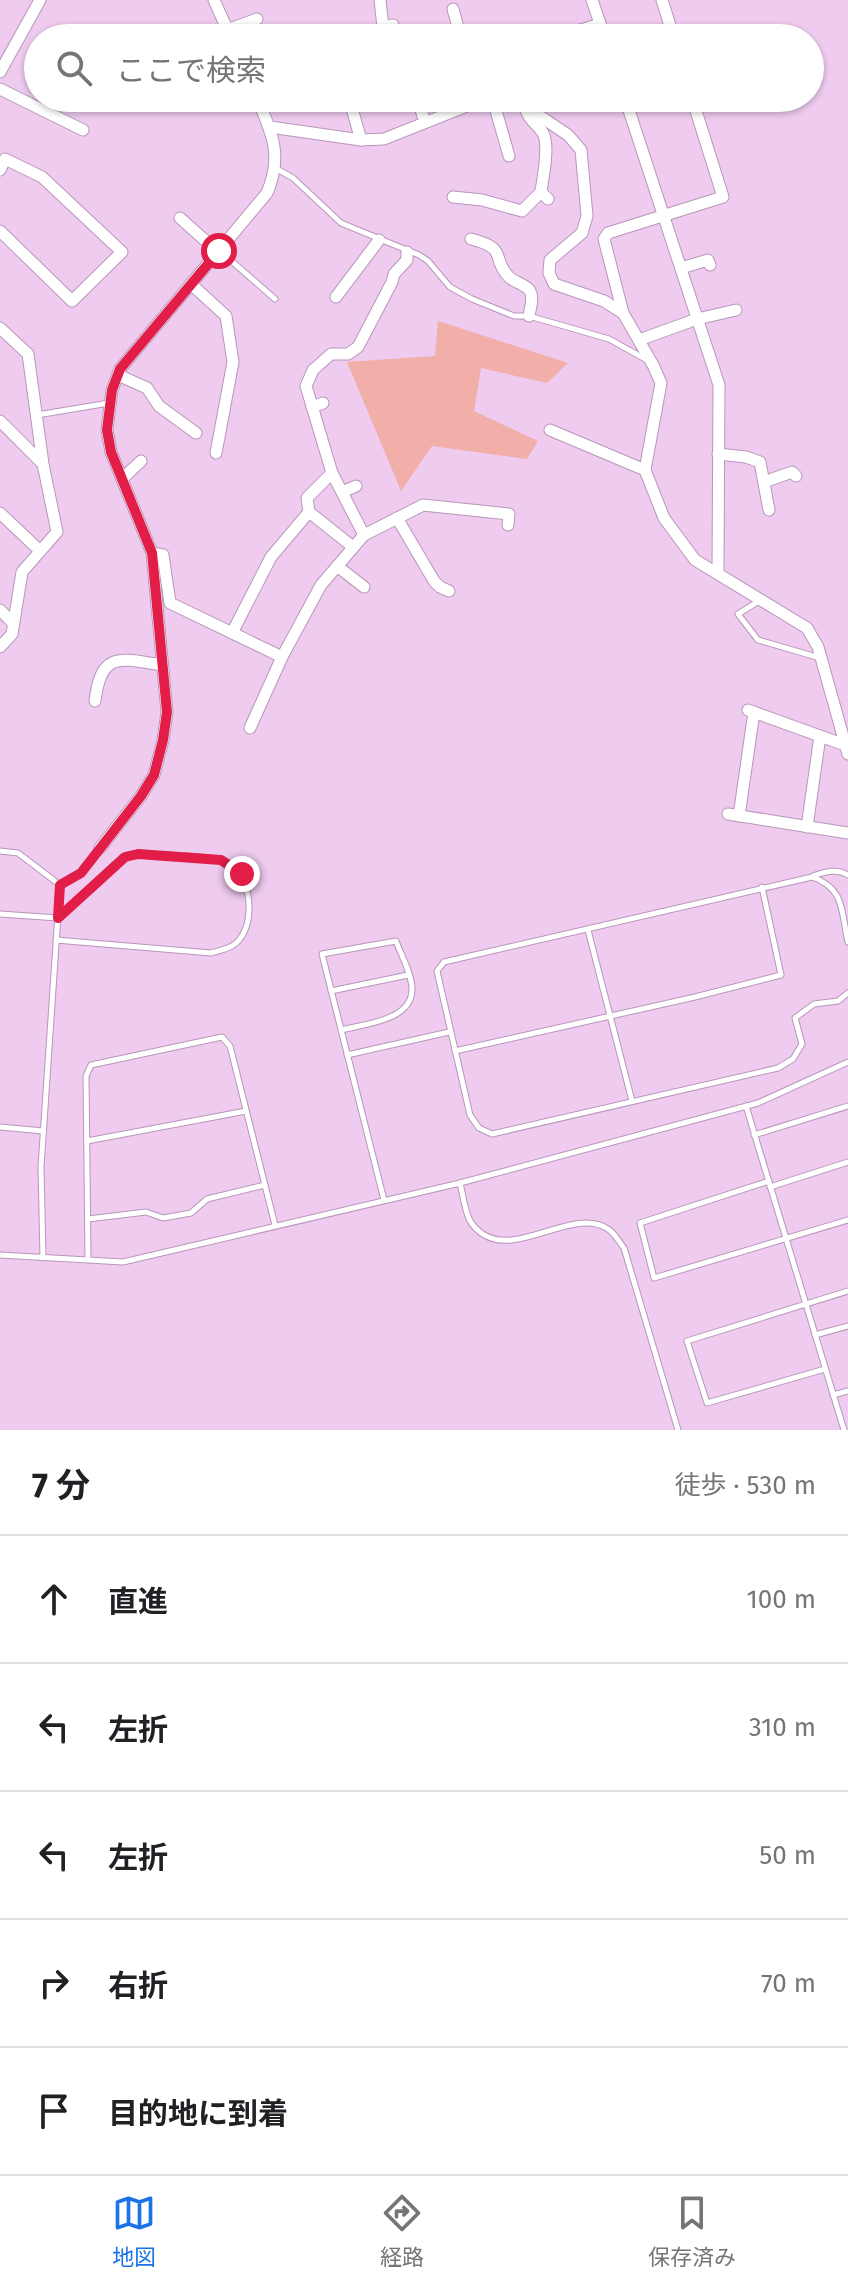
<!DOCTYPE html>
<html lang="ja">
<head>
<meta charset="utf-8">
<style>
	body { margin:0; font-family:"Fira Sans","Noto Sans JP",sans-serif; background:#f2f2f2; color:#202124 }
	.stop { position:absolute; width:24px; height:24px; margin:-18px; border:6px solid #e11d48; border-radius:50%; background:#fff }
	.stop.end { background:#e11d48; border-color:#fff; box-shadow:0 2px 8px #0008 }
	.list { margin:0; padding:0; list-style:none }
	h2 { display:flex; justify-content:space-between; align-items:center; height:104px; margin:0; padding:0 32px; font-size:34px }
	h2 small { font-size:26px; font-weight:400; color:#757577 }
	.list li { display:grid; grid-template-columns:52px 1fr auto; gap:24px; align-items:center; box-sizing:border-box; height:128px; padding:0 32px; border-top:2px solid #e0e0e0 }
	.list b { display:block; font-size:30px; white-space:nowrap }
	.list em { font-size:26px; font-style:normal; color:#757577 }
	.icon { flex:none; width:44px; height:44px; fill:none; stroke:currentColor; stroke-width:2; stroke-linecap:round; stroke-linejoin:round }
	.map { position:relative; flex:none; width:848px; height:1430px; overflow:hidden }
	.search { position:absolute; background:#fff; box-shadow:0 2px 6px #0004; left:24px; right:24px; top:24px; height:88px; display:flex; align-items:center; gap:20px; box-sizing:border-box; padding:0 28px; border-radius:44px; color:#757577; font-size:30px }
	.sheet { height:744px; background:#fff }
	nav { display:flex; justify-content:space-around; align-items:center; box-sizing:border-box; height:112px; border-top:2px solid #e0e0e0; background:#fff; font-size:22px; color:#757577 }
	nav a { display:grid; justify-items:center; gap:4px }
	nav .on { color:#1a73e8 }
	.map>svg:first-child { display:block }
</style>
</head>
<body>
<div class="map">
<svg width="848" height="1430" viewBox="0 0 848 1430">
	<rect width="100%" height="100%" fill="#eecbef"/>
	<path fill="#f2aea8" d="M 438,321 L 568,363 L 547,383 L 481,368 L 474,411 L 538,441 L 527,459 L 432,446 L 401,491 L 347,362 L 435,356 Z"/>
	<g fill="none" stroke-linecap="round" stroke-linejoin="round">
		<defs>
			<g id="service">
				<path d="M 277,169 L 293,178 L 341,223 L 419,255 L 428,261 L 450,287 L 472,299 L 514,316 L 529,316 L 609,339 L 647,360"/>
				<path d="M 220,251 L 275,299"/>
				<path d="M 37,415 L 109,403"/>
				<path d="M 759,601 L 738,614 L 758,640 L 820,658"/>
				<path d="M 0,851 L 18,853 L 60,885"/>
				<path d="M 813,876 C 825,872 836,868 848,875"/>
				<path d="M 0,914 L 58,918 L 115,864 L 125,857 L 138,854 C 163,856 197,854 220,860 C 251,868 257,919 239,940 C 233,948 221,950 211,953 L 56,940"/>
				<path d="M 588,930 L 632,1101"/>
				<path d="M 848,942 C 841,911 845,888 812,877 L 444,962 L 437,971 L 470,1115 L 479,1128 L 492,1134 L 778,1068 L 793,1059 L 802,1044 L 795,1018 L 814,1004 L 838,1001 L 848,993"/>
				<path d="M 331,991 L 408,975"/>
				<path d="M 341,1030 C 364,1024 412,1021 412,989 C 412,974 401,955 396,941 L 322,954 L 384,1200"/>
				<path d="M 455,1051 L 695,997 L 781,975 L 762,887"/>
				<path d="M 347,1055 L 449,1032"/>
				<path d="M 746,1106 L 844,1430"/>
				<path d="M 0,1127 L 43,1131"/>
				<path d="M 754,1135 L 848,1106"/>
				<path d="M 87,1141 L 246,1111"/>
				<path d="M 769,1181 L 640,1223 L 654,1278 L 848,1220"/>
				<path d="M 460,1183 C 463,1195 465,1215 472,1224 C 507,1269 569,1204 608,1229 C 614,1232 619,1242 624,1248 L 678,1430"/>
				<path d="M 770,1187 L 848,1162"/>
				<path d="M 88,1219 L 146,1212 L 163,1218 L 191,1213 L 207,1199 L 265,1185"/>
				<path d="M 0,1255 L 123,1262 L 460,1183 L 758,1103 L 848,1062"/>
				<path d="M 43,1258 L 41,1167 L 60,885 L 81,873 L 100,848"/>
				<path d="M 88,1260 L 86,1076 L 91,1065 L 222,1037 L 230,1046 L 275,1225"/>
				<path d="M 815,1335 L 848,1326"/>
				<path d="M 825,1369 L 707,1403 L 687,1341 L 848,1291"/>
				<path d="M 833,1395 L 848,1391"/>
			</g>
			<g id="minor">
				<path d="M 214,0 L 231,38"/>
				<path d="M 380,0 L 383,27 L 393,25 L 397,38"/>
				<path d="M 592,0 L 605,38"/>
				<path d="M 662,0 L 674,38"/>
				<path d="M 453,9 L 461,38"/>
				<path d="M 227,30 L 257,19"/>
				<path d="M 566,38 L 565,35 L 600,24"/>
				<path d="M 0,72 L 40,0"/>
				<path d="M 0,89 L 83,130"/>
				<path d="M 349,98 L 361,140"/>
				<path d="M 417,98 L 425,122"/>
				<path d="M 513,98 L 568,135 L 581,150 L 587,216 L 582,233 L 550,260 L 549,273 L 554,284 L 604,301 L 623,313 L 653,365 L 661,383 L 645,470 L 664,518 L 695,560 L 807,628 L 818,647 L 848,754"/>
				<path d="M 625,98 L 719,385 L 718,574"/>
				<path d="M 493,100 L 509,156"/>
				<path d="M 626,103 L 643,98"/>
				<path d="M 525,106 C 528,124 543,125 545,139 C 548,154 543,176 541,192 L 548,199"/>
				<path d="M 270,127 L 361,140 L 384,139 L 472,104 L 501,98"/>
				<path d="M 0,170 L 5,159 L 42,177 L 122,252 L 72,301 L 0,231"/>
				<path d="M 453,197 L 482,200 L 522,211 L 541,192"/>
				<path d="M 180,218 L 218,252"/>
				<path d="M 471,239 C 510,249 490,258 509,277 C 515,283 526,284 530,291 C 534,298 530,309 529,316"/>
				<path d="M 681,268 L 708,260 L 710,265"/>
				<path d="M 191,284 L 226,316 L 233,362 L 216,453"/>
				<path d="M 336,297 L 379,240"/>
				<path d="M 623,313 L 604,239 L 608,233 L 723,197 L 692,98"/>
				<path d="M 0,328 L 28,354 L 43,464 L 57,532 L 22,572 L 12,634 L 0,647"/>
				<path d="M 639,340 L 697,319 L 736,310"/>
				<path d="M 118,375 L 147,388 L 159,406 L 196,433"/>
				<path d="M 312,407 L 323,403"/>
				<path d="M 0,421 L 42,463"/>
				<path d="M 550,430 L 645,470"/>
				<path d="M 718,454 L 746,457 L 760,462 L 769,510"/>
				<path d="M 332,473 L 364,535"/>
				<path d="M 122,479 L 141,461"/>
				<path d="M 764,482 L 792,472 L 796,476"/>
				<path d="M 342,492 L 356,486"/>
				<path d="M 309,512 L 307,498 L 332,473 L 306,386 L 313,370 L 331,354 L 348,354 L 358,347 L 392,282 L 394,274 L 407,260 L 407,252"/>
				<path d="M 0,513 L 39,550"/>
				<path d="M 397,518 L 434,581 L 440,587 L 449,591"/>
				<path d="M 152,553 L 163,555 L 170,603 L 282,657 L 250,728"/>
				<path d="M 337,566 L 364,587"/>
				<path d="M 0,610 L 13,623"/>
				<path d="M 232,633 L 271,557 L 309,512 L 353,547"/>
				<path d="M 282,657 L 321,585 L 364,535 L 423,505 L 509,514 L 508,525"/>
				<path d="M 95,701 C 101,650 121,659 162,665"/>
				<path d="M 748,710 L 845,745"/>
				<path d="M 728,814 L 848,833"/>
				<path d="M 739,816 L 754,712"/>
				<path d="M 807,827 L 820,736"/>
				<path d="M 100,848 L 141,796 L 154,775 L 163,740 L 167,712 L 152,553 L 111,452 L 107,430 L 112,390 L 120,369 L 267,193 C 283,156 272,133 257,98"/>
			</g>
		</defs>
		<use href="#service" stroke="#b897b9" stroke-width="7"/>
		<use href="#minor" stroke="#b897b9" stroke-width="13"/>
		<use href="#service" stroke="#fff" stroke-width="5"/>
		<use href="#minor" stroke="#fff" stroke-width="11"/>
	</g>
	<g fill="none" stroke-linecap="round" stroke-linejoin="round">
		<path stroke="#e11d48" stroke-width="10" d="M 219,251 L 120,369 L 112,390 L 107,430 L 111,452 L 152,553 L 167,712 L 163,740 L 154,775 L 141,796 L 81,873 L 60,885 L 58,918 L 125,857 L 138,854 L 221,860 L 242,874"/>
	</g>
</svg>
<div class="stop" style="left:219px;top:251px"></div>
<div class="stop end" style="left:242px;top:874px"></div>
<div class="search"><svg class="icon" aria-label="search" viewBox="0 0 24 24"><circle cx="10" cy="10" r="6"/><path d="M15 15l6 6"/></svg>ここで検索</div>
</div>
<section class="sheet">
<h2>7 分<small>徒歩 · 530 m</small></h2>
<ul class="list">
<li><svg class="icon" aria-label="ahead" viewBox="0 0 24 24"><path d="M12 20V5M6 11l6-6 6 6"/></svg><div><b>直進</b></div><em>100 m</em></li>
<li><svg class="icon" aria-label="left" viewBox="0 0 24 24"><path d="M17 20v-9H6M10 6l-5 5 5 5"/></svg><div><b>左折</b></div><em>310 m</em></li>
<li><svg class="icon" aria-label="left" viewBox="0 0 24 24"><path d="M17 20v-9H6M10 6l-5 5 5 5"/></svg><div><b>左折</b></div><em>50 m</em></li>
<li><svg class="icon" aria-label="right" viewBox="0 0 24 24"><path d="M7 20v-9h11M14 6l5 5-5 5"/></svg><div><b>右折</b></div><em>70 m</em></li>
<li><svg class="icon" aria-label="arrive" viewBox="0 0 24 24"><path d="M6 21V4h12l-3 4 3 4H6"/></svg><div><b>目的地に到着</b></div></li>
</ul>
</section>
<nav>
<a class="on"><svg class="icon" aria-label="map" viewBox="0 0 24 24"><path d="M3 6l6-2 6 2 6-2v14l-6 2-6-2-6 2zM9 4v14M15 6v14"/></svg>地図</a>
<a><svg class="icon" aria-label="directions" viewBox="0 0 24 24"><path d="M12 3l9 9-9 9-9-9zM9 14v-3h6M13 9l2 2-2 2"/></svg>経路</a>
<a><svg class="icon" aria-label="saved" viewBox="0 0 24 24"><path d="M7 4h10v16l-5-4-5 4z"/></svg>保存済み</a>
</nav>
</body>
</html>
